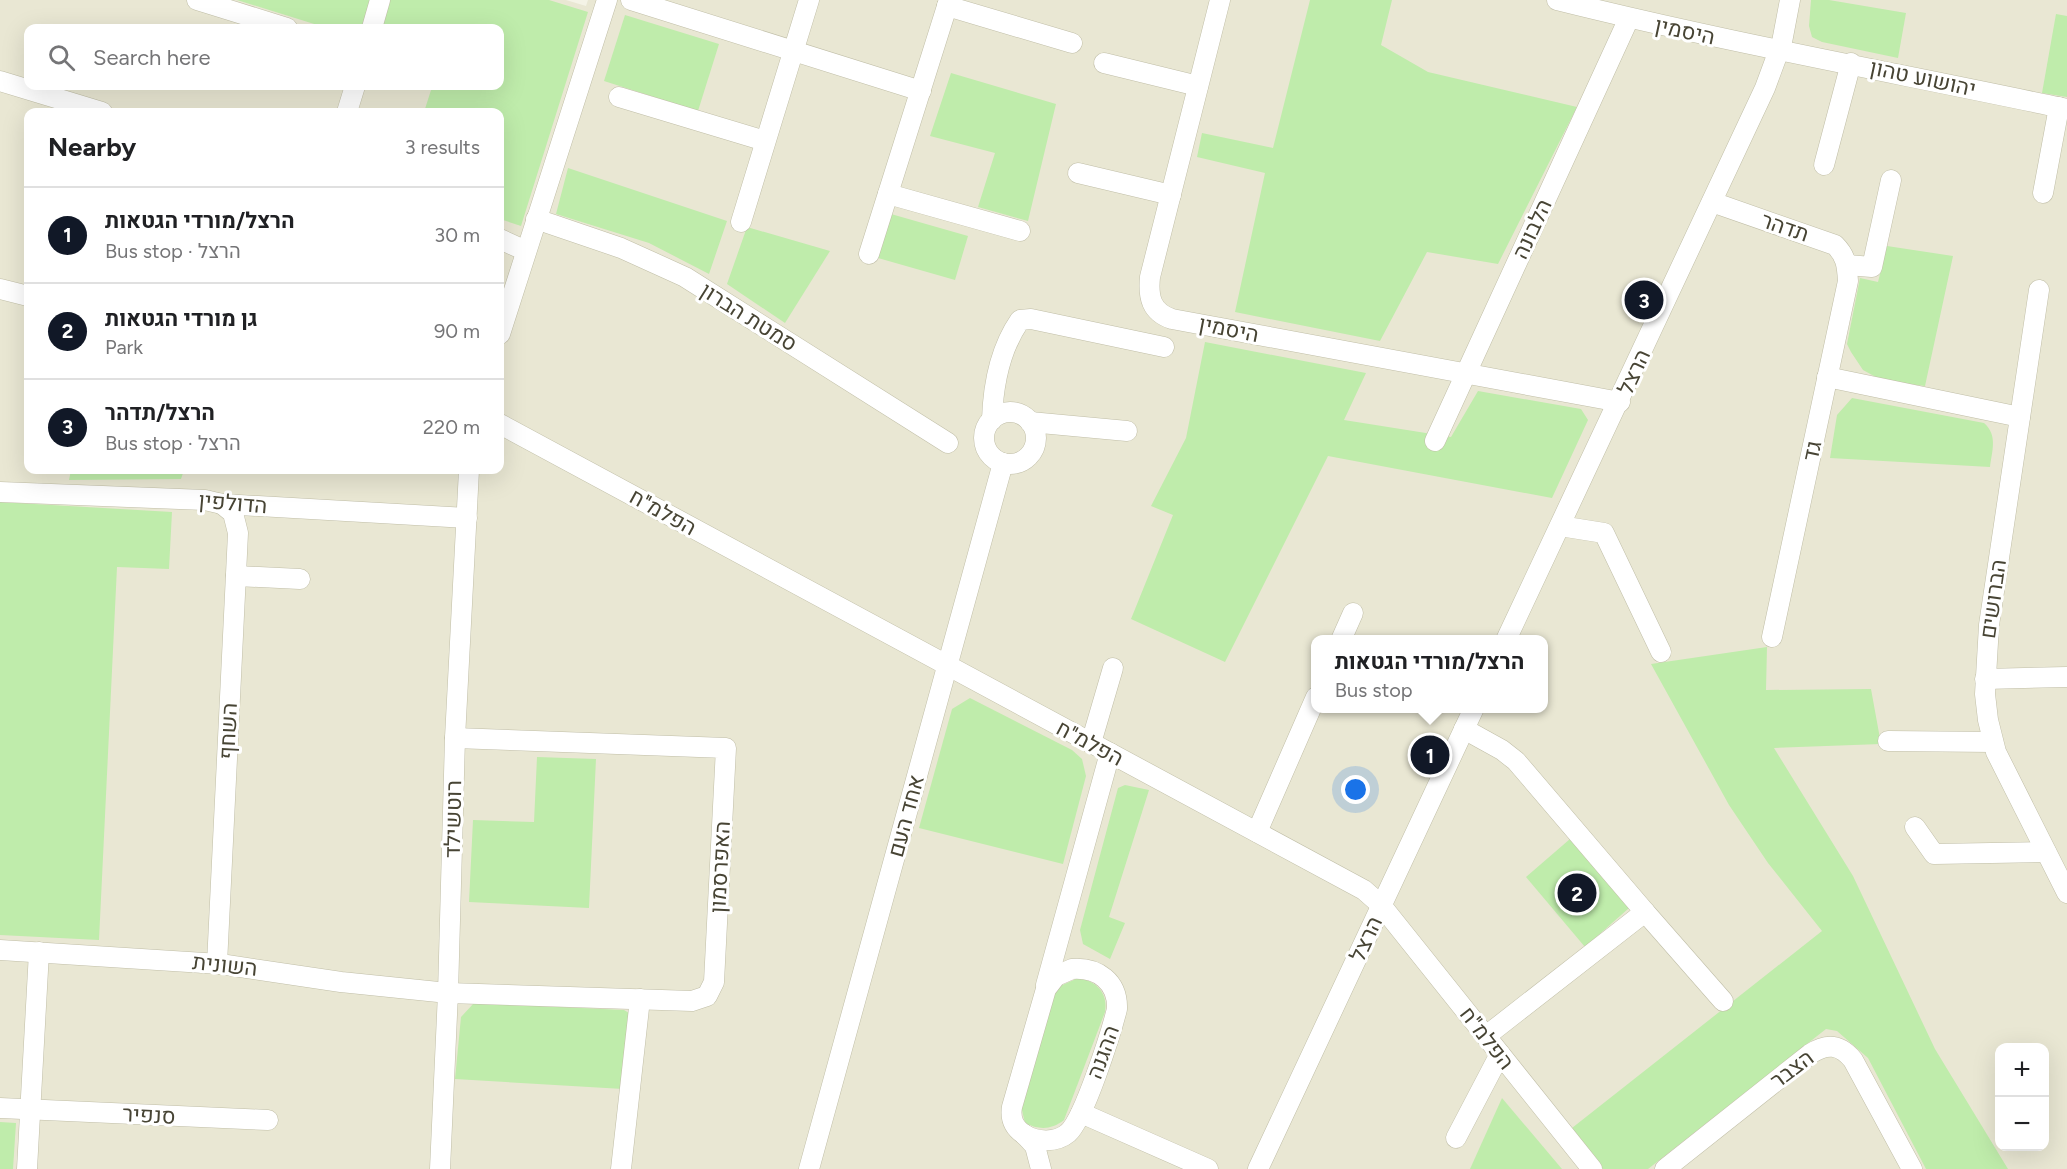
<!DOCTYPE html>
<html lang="en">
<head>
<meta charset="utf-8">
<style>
	body { margin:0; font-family:Figtree,Heebo,sans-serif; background:#f2f2f2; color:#202124 }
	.controls { position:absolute; right:18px; bottom:18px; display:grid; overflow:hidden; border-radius:12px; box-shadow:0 6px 24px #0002 }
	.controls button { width:54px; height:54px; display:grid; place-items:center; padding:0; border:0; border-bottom:2px solid #e0e0e0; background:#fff; color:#202124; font:30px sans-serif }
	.you { position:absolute; left:1356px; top:790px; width:21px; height:21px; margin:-15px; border:4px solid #fff; border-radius:50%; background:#1a73e8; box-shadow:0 0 0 9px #1a73e833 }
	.badge { display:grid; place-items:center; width:39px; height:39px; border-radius:50%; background:#111827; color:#fff; font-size:20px; font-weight:700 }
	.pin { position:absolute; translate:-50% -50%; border:3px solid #fff; box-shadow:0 2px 6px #0006 }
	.popup { position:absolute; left:1311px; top:635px; width:237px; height:78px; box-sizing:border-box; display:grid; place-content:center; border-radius:12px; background:#fff; filter:drop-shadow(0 2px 4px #0005); font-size:20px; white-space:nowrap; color:#757577 }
	.popup b { font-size:22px; color:#202124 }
	.popup::after { content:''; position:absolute; left:50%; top:100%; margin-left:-12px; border:12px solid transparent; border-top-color:#fff }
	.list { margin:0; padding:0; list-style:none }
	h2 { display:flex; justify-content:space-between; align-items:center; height:78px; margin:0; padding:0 24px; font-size:26px }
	h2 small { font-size:20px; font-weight:400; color:#757577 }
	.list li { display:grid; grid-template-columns:39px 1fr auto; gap:18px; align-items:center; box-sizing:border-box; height:96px; padding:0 24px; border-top:2px solid #e0e0e0 }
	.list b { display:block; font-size:22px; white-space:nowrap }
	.list p { margin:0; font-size:20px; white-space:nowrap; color:#757577 }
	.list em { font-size:20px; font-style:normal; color:#757577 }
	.icon { flex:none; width:33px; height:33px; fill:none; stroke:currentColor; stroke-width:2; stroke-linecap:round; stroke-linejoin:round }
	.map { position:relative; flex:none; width:2067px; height:1169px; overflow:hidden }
	.search { position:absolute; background:#fff; box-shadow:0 6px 24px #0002; left:24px; top:24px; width:480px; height:66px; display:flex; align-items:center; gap:15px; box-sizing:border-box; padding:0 21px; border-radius:12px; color:#757577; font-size:22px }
	.panel { position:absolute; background:#fff; box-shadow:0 6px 24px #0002; left:24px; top:108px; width:480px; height:366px; border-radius:12px }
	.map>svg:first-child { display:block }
</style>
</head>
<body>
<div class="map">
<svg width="2067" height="1169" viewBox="0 0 2067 1169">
	<rect width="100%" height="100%" fill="#f4f3e6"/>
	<path fill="#e9e7d3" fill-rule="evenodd" d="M 0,0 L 566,0 L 586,6 L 588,0 L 2067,0 L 2067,1169 L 0,1169 ZM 28,28 L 500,28 L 500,86 L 28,86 ZM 28,112 L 500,112 L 500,470 L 28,470 ZM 1316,640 L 1544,640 L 1544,708 L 1316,708 ZM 2000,1048 L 2044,1048 L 2044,1146 L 2000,1146 Z"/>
	<g fill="#bfecab">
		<path d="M 237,0 L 549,0 L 588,12 L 521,226 L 500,219 L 500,112 L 424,112 L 432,87 L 428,86 L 500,86 L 500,28 L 327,28 Z"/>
		<path d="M 1310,0 L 1392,0 L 1381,45 L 1428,72 L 1577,107 L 1498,264 L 1427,252 L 1380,341 L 1235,312 L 1265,173 L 1197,157 L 1202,133 L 1273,148 Z"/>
		<path d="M 1811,0 L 1829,0 L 1906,13 L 1898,58 L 1822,42 L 1812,37 L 1809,26 Z"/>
		<path d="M 2056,14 L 2067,16 L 2067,97 L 2042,93 Z"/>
		<path d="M 625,15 L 719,44 L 698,111 L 604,81 Z"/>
		<path d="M 951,73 L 1056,104 L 1028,221 L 978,207 L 995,153 L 930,136 Z"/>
		<path d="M 568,168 L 727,221 L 709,274 L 649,243 L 556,214 Z"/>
		<path d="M 891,214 L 968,236 L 955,280 L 878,258 Z"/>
		<path d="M 747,227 L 830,251 L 785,323 L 727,284 Z"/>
		<path d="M 1887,246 L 1953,256 L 1925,386 L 1883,381 L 1863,370 L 1851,352 L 1847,344 L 1860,278 L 1878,282 Z"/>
		<path d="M 1205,342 L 1366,373 L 1344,420 L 1451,437 L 1478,391 L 1581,409 L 1588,420 L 1552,498 L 1328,456 L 1225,662 L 1131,619 L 1173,515 L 1151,506 L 1186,438 Z"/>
		<path d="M 1852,398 L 1984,423 C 1998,435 1992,451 1990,467 L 1830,458 L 1837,415 Z"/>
		<path d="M 71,470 L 184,470 L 181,479 L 69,480 Z"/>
		<path d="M 0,502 L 172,512 L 169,569 L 117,567 L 99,940 L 0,935 Z"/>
		<path d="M 1767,647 L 1766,690 L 1871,689 L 1881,744 L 1774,748 L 1853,876 L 1935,1049 L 2008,1169 L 1926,1169 L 1868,1058 L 1837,1031 L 1826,1029 L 1648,1169 L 1603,1169 L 1572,1128 L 1822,931 L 1768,863 L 1729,805 L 1651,664 Z"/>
		<path d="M 970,698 L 1072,750 L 1082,759 L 1086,776 L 1063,864 L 919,828 L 952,709 Z"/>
		<path d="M 537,757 L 596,759 L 589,908 L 469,902 L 473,820 L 534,822 Z"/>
		<path d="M 1125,785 L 1149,790 L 1109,917 L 1125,923 L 1110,959 L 1083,944 L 1080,930 L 1118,788 Z"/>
		<path d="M 1570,839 L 1629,908 L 1585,947 L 1526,877 Z"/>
		<path d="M 1078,978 C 1096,981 1108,992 1105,1012 L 1064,1120 C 1051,1130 1039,1130 1025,1123 L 1021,1106 L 1054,996 L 1058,987 Z"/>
		<path d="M 474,1003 L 624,1010 L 629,1013 L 623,1089 L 455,1079 L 461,1017 Z"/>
		<path d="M 1502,1098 L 1562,1169 L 1470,1169 Z"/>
		<path d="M 0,1122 L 16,1123 L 13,1169 L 0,1169 Z"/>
	</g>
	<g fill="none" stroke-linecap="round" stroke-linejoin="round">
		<defs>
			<g id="minor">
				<path d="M 197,0 L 287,28"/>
				<path d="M 631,0 L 921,91"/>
				<path d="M 1220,0 L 1150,277 C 1148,297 1151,312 1172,319 L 1620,402"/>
				<path d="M 1557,0 C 1725,42 1897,73 2067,109"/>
				<path d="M 947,6 L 1072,43"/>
				<path d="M 372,28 L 380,0"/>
				<path d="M 1104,63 L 1198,86"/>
				<path d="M 0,81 L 102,112"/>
				<path d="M 619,97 L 765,141"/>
				<path d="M 347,112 L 355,86"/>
				<path d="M 1824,165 L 1851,63"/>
				<path d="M 1078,173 L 1171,195"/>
				<path d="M 2043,193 L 2059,107"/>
				<path d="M 888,194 L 1020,231"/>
				<path d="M 1712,202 L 1835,245 C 1846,256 1847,265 1848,281 L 1772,637"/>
				<path d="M 536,219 L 621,248 L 685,277 L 948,443"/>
				<path d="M 741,222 L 809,0"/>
				<path d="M 500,239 L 526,251"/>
				<path d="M 869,254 L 949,0"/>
				<path d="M 1847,265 L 1872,267 L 1891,180"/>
				<path d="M 0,289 L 28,296"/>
				<path d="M 2039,290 L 1989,625 L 1985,694 L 1988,720 L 1996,752 L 2067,893"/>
				<path d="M 500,334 L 607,0"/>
				<path d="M 1827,377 L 2020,417"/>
				<circle cx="1010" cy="438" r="26"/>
				<path d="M 992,420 C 993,386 1000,349 1020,320 L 1031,319 L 1164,347"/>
				<path d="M 1030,422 L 1127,431"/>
				<path d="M 500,424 L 1364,890 L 1381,905 L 1592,1169"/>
				<path d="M 1435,441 L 1629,18"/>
				<path d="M 0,492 L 205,500 L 222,504 L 467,518"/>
				<path d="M 1560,526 L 1604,533 L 1661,652"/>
				<path d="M 236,576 L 300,579"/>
				<path d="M 1341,640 L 1353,613"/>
				<path d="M 1506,640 L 1765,88 L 1782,42 L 1790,0"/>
				<path d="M 1985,679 L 2067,677"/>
				<path d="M 1464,729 L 1502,750 L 1516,761 L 1645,912 L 1486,1036"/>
				<path d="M 1888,741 L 1993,742"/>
				<path d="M 1091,743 L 1113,668"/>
				<path d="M 1915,827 L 1934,854 L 2046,852"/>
				<path d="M 1257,832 L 1316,697"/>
				<path d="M 1645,912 L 1723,1001"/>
				<path d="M 0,950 L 220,964 L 341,982 L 448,993 L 692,1001 L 707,996 L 714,982 L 726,748 L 455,738"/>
				<path d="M 217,964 L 238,533 L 233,513 L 222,504"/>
				<path d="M 1072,969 C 1098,967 1118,982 1117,1009 C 1111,1033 1084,1119 1068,1133 C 1056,1143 1037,1142 1025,1135 C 1014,1128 1010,1119 1012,1107 L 1046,989 L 1056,976 Z"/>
				<path d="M 1046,985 L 1110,753"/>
				<path d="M 0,1108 L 268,1120"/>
				<path d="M 1081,1113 L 1208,1169"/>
				<path d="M 1024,1134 L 1035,1146 L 1041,1169"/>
				<path d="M 1456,1138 L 1500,1054"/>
				<path d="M 27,1169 L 39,952"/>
				<path d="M 440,1169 L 448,993 L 455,738 L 469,470"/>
				<path d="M 621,1169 L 640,999"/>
				<path d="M 809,1169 L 1003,463"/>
				<path d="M 1258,1169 L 1474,708"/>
				<path d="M 1665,1169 L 1810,1054 C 1827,1043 1840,1044 1853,1060 L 1912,1169"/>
			</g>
		</defs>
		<use href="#minor" stroke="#c0bea7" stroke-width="21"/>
		<use href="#minor" stroke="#fff" stroke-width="20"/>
	</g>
	<g text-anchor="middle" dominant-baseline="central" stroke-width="6" stroke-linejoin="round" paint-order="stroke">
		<g font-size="22" fill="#474434" stroke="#fff">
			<text transform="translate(1685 31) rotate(12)">היסמין</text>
			<text transform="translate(1923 78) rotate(12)">יהושוע טהון</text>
			<text transform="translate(1785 227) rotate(19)">תדהר</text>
			<text transform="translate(1532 229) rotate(-65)">הלבונה</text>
			<text transform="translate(749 317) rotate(32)">סמטת הברון</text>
			<text transform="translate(1229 329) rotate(11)">היסמין</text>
			<text transform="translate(1634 372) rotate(-65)">הרצל</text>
			<text transform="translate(1812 451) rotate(-78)">גד</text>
			<text transform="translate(233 503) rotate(5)">הדולפין</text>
			<text transform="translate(663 512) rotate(29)">הפלמ"ח</text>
			<text transform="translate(1993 599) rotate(-82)">הברושים</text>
			<text transform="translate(228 731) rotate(-87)">השחף</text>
			<text transform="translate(1090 743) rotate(28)">הפלמ"ח</text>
			<text transform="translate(906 816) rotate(-75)">אחד העם</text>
			<text transform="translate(453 819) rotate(-89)">רוטשילד</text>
			<text transform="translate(720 867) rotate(-87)">האפרסמון</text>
			<text transform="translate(1366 939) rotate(-65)">הרצל</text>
			<text transform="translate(225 965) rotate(6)">השונית</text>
			<text transform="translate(1487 1038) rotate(52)">הפלמ"ח</text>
			<text transform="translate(1103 1052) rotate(-70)">ההגנה</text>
			<text transform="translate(1792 1069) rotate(-37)">הצבר</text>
			<text transform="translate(149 1115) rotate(3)">סנפיר</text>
		</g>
	</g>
</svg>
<div class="controls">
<button>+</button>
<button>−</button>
</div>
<div class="you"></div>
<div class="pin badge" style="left:1430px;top:755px">1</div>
<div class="popup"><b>הרצל/מורדי הגטאות</b>Bus stop</div>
<div class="pin badge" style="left:1577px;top:893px">2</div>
<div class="pin badge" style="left:1644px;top:300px">3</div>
<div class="search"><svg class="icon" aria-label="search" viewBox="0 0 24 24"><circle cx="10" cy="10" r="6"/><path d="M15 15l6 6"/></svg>Search here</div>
<section class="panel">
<h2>Nearby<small>3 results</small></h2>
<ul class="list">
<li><span class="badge">1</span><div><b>הרצל/מורדי הגטאות</b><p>Bus stop · הרצל</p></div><em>30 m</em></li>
<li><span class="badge">2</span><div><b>גן מורדי הגטאות</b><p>Park</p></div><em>90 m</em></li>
<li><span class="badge">3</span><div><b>הרצל/תדהר</b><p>Bus stop · הרצל</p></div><em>220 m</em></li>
</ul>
</section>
</div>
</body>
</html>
